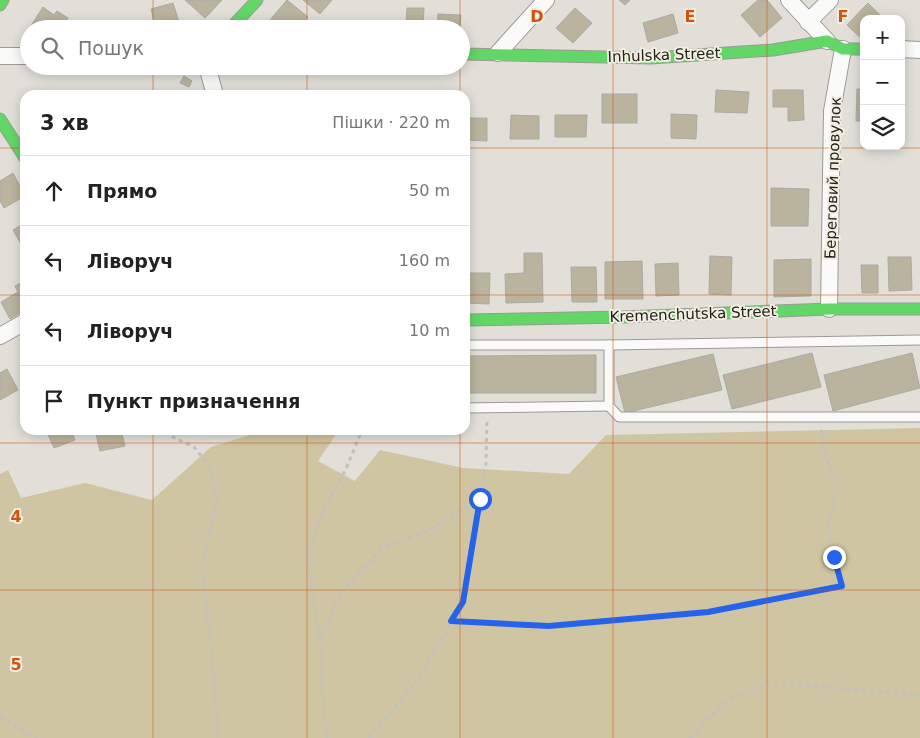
<!DOCTYPE html>
<html lang="uk">
<head>
<meta charset="utf-8">
<style>
	body { margin:0; font-family:"DejaVu Sans",sans-serif; background:#f2f2f2; color:#222 }
	.controls { position:absolute; right:15px; top:15px; display:grid; overflow:hidden; border-radius:10px; box-shadow:0 2px 12px #0003 }
	.controls button { width:45px; height:45px; display:grid; place-items:center; padding:0; border:0; border-bottom:1px solid #e0e0e0; background:#fff; color:#222; font:25px sans-serif }
	.stop { position:absolute; width:15px; height:15px; margin:-11px; border:4px solid #2563eb; border-radius:50%; background:#fff }
	.stop.end { background:#2563eb; border-color:#fff; box-shadow:0 1px 5px #0008 }
	.list { margin:0; padding:0; list-style:none }
	h2 { display:flex; justify-content:space-between; align-items:center; height:65px; margin:0; padding:0 20px; font-size:21px }
	h2 small { font-size:16px; font-weight:400; color:#767676 }
	.list li { display:grid; grid-template-columns:32px 1fr auto; gap:15px; align-items:center; box-sizing:border-box; height:70px; padding:0 20px; border-top:1px solid #e0e0e0 }
	.list b { display:block; font-size:19px; white-space:nowrap }
	.list em { font-size:16px; font-style:normal; color:#767676 }
	.icon { flex:none; width:28px; height:28px; fill:none; stroke:currentColor; stroke-width:2; stroke-linecap:round; stroke-linejoin:round }
	.map { position:relative; flex:none; width:920px; height:738px; overflow:hidden }
	.search { position:absolute; background:#fff; box-shadow:0 2px 12px #0003; left:20px; top:20px; width:450px; height:55px; display:flex; align-items:center; gap:12px; box-sizing:border-box; padding:0 18px; border-radius:28px; color:#767676; font-size:19px }
	.panel { position:absolute; background:#fff; box-shadow:0 2px 12px #0003; left:20px; top:90px; width:450px; height:345px; border-radius:15px }
	.map>svg:first-child { display:block }
</style>
</head>
<body>
<div class="map">
<svg width="920" height="738" viewBox="0 0 920 738">
	<rect width="100%" height="100%" fill="#e1dfd8"/>
	<path fill="#d0c5a2" d="M 920,428 L 920,738 L 0,738 L 0,474 L 8,470 L 21,498 L 85,483 L 152,500 L 211,447 L 266,430 L 339,430 L 318,461 L 355,481 L 380,450 L 463,468 L 569,474 L 606,435 Z"/>
	<g fill="#bab49e" stroke="#abaaa4">
		<path d="M 185,0 L 222,0 L 205,18 Z"/>
		<path d="M 287,0 L 308,17 L 298,29 L 280,29 L 270,20 Z"/>
		<path d="M 303,0 L 332,0 L 320,14 Z"/>
		<path d="M 619,0 L 630,0 L 625,5 Z"/>
		<path d="M 758,0 L 767,0 L 782,18 L 760,37 L 741,15 Z"/>
		<path d="M 173,3 L 180,25 L 166,29 L 156,29 L 151,9 Z"/>
		<path d="M 868,3 L 884,19 L 864,19 L 864,41 L 847,25 Z"/>
		<path d="M 43,7 L 54,15 L 57,11 L 68,18 L 62,29 L 34,29 L 31,26 Z"/>
		<path d="M 407,8 L 424,8 L 423,29 L 398,29 L 398,23 L 406,24 Z"/>
		<path d="M 575,8 L 592,23 L 573,43 L 556,28 Z"/>
		<path d="M 438,14 L 461,15 L 460,29 L 437,29 Z"/>
		<path d="M 673,14 L 678,33 L 648,42 L 643,23 Z"/>
		<path d="M 184,76 L 192,81 L 189,87 L 180,83 Z"/>
		<path d="M 857,89 L 864,89 L 864,121 L 856,121 Z"/>
		<path d="M 901,89 L 903,89 L 902,122 L 901,122 Z"/>
		<path d="M 716,90 L 749,92 L 747,113 L 715,112 Z"/>
		<path d="M 773,90 L 803,90 L 804,120 L 788,121 L 788,107 L 773,107 Z"/>
		<path d="M 398,91 L 429,92 L 428,95 L 398,95 Z"/>
		<rect x="602" y="94" width="35" height="29"/>
		<path d="M 671,114 L 697,115 L 696,139 L 671,138 Z"/>
		<path d="M 511,115 L 539,116 L 539,139 L 510,139 Z"/>
		<path d="M 555,115 L 587,115 L 586,137 L 555,137 Z"/>
		<path d="M 465,118 L 487,118 L 487,141 L 465,140 Z"/>
		<path d="M 13,173 L 25,196 L 4,208 L 0,201 L 0,181 Z"/>
		<path d="M 771,188 L 809,189 L 808,226 L 771,226 Z"/>
		<path d="M 25,223 L 25,251 L 13,230 Z"/>
		<path d="M 524,253 L 542,253 L 543,302 L 506,303 L 505,274 L 524,273 Z"/>
		<path d="M 710,256 L 732,257 L 731,295 L 709,294 Z"/>
		<path d="M 888,257 L 911,257 L 912,290 L 889,291 Z"/>
		<path d="M 811,259 L 811,296 L 774,297 L 774,260 Z"/>
		<path d="M 642,261 L 643,299 L 605,299 L 605,262 Z"/>
		<path d="M 678,263 L 679,295 L 656,296 L 655,264 Z"/>
		<path d="M 861,265 L 878,265 L 878,293 L 862,293 Z"/>
		<path d="M 571,267 L 596,267 L 597,302 L 572,302 Z"/>
		<path d="M 465,273 L 490,273 L 489,304 L 465,303 Z"/>
		<path d="M 24,281 L 25,284 L 25,310 L 10,319 L 1,302 L 18,292 L 15,286 Z"/>
		<path d="M 812,353 L 821,387 L 732,409 L 723,375 Z"/>
		<path d="M 912,353 L 920,388 L 833,411 L 824,375 Z"/>
		<path d="M 713,354 L 722,390 L 625,413 L 616,377 Z"/>
		<path d="M 596,355 L 596,393 L 465,393 L 465,356 Z"/>
		<path d="M 7,369 L 18,390 L 0,400 L 0,373 Z"/>
		<path d="M 46,430 L 71,430 L 75,440 L 54,448 Z"/>
		<path d="M 95,430 L 121,430 L 125,446 L 100,451 Z"/>
	</g>
	<g fill="none" stroke-linecap="round" stroke-linejoin="round">
		<defs>
			<g id="lane">
				<path d="M 465,345 L 609,345 L 920,340"/>
				<path d="M 609,345 L 609,406 L 619,417 L 920,417"/>
				<path d="M 465,408 L 609,406"/>
			</g>
			<g id="street">
				<path d="M 789,0 L 827,41"/>
				<path d="M 808,22 L 830,0"/>
				<path d="M 901,49 L 920,50"/>
				<path d="M 498,53 L 546,0"/>
				<path d="M 0,56 L 29,56"/>
				<path d="M 207,66 L 215,95"/>
				<path d="M 829,309 L 832,111 L 843,49"/>
				<path d="M 0,336 L 25,322"/>
			</g>
			<g id="fast">
				<path d="M 0,5 L 3,0"/>
				<path d="M 230,29 L 257,0"/>
				<path d="M 461,54 L 651,58 L 773,50 L 827,41 L 843,49 L 864,49"/>
				<path d="M 0,119 L 25,158"/>
				<path d="M 465,320 L 625,317 L 829,309 L 920,309"/>
			</g>
		</defs>
		<use href="#lane" stroke="#9c9a95" stroke-width="11"/>
		<use href="#street" stroke="#9c9a95" stroke-width="18"/>
		<use href="#fast" stroke="#9c9a95" stroke-width="13"/>
		<g stroke="#c1c1bf" stroke-width="3" stroke-dasharray="4 4" stroke-linecap="butt">
			<path d="M 167,430 L 171,436 L 194,447 L 209,465 L 217,497 L 202,565 L 213,668 L 218,738"/>
			<path d="M 451,621 L 549,627 L 708,612 L 842,586 L 834,557 L 828,525 L 834,506 L 835,477 L 825,456 L 821,428"/>
			<path d="M 320,635 L 345,588 L 383,547 L 434,528 L 457,512 L 480,499"/>
			<path d="M 0,717 L 36,738"/>
			<path d="M 327,738 L 321,680 L 320,636 L 312,594 L 309,546 L 322,512 L 345,471 L 362,430"/>
			<path d="M 369,738 L 415,684 L 463,602 L 486,464 L 487,418"/>
			<path d="M 690,738 L 707,719 L 733,697 L 767,682 L 920,695"/>
		</g>
		<use href="#lane" stroke="#fafaf9" stroke-width="9"/>
		<use href="#street" stroke="#fafaf9" stroke-width="16"/>
		<use href="#fast" stroke="#63d668" stroke-width="11"/>
	</g>
	<g fill="none" stroke-linecap="round" stroke-linejoin="round">
		<path stroke="#2563eb" stroke-width="6" d="M 480,499 L 463,602 L 451,621 L 549,626 L 708,612 L 842,586 L 834,557"/>
	</g>
	<path fill="none" stroke="#d4540e" stroke-width="1" stroke-opacity="0.55" d="M 153,0 L 153,29M 307,0 L 307,29M 460,0 L 460,29M 613,0 L 613,738M 767,0 L 767,738M 153,66 L 153,95M 307,66 L 307,95M 460,66 L 460,95M 0,148 L 25,148M 465,148 L 920,148M 0,295 L 25,295M 465,295 L 920,295M 153,430 L 153,738M 307,430 L 307,738M 460,430 L 460,738M 0,443 L 920,443M 0,590 L 920,590"/>
	<g text-anchor="middle" dominant-baseline="central" stroke-width="4" stroke-linejoin="round" paint-order="stroke">
		<g font-size="15" fill="#23221d" stroke="#f2eee1">
			<text transform="translate(664 55) rotate(-2)">Inhulska Street</text>
			<text transform="translate(833 178) rotate(-88)">Береговий провулок</text>
			<text transform="translate(693 314) rotate(-2)">Kremenchutska Street</text>
		</g>
	</g>
	<g font-size="16" text-anchor="middle" font-weight="bold" fill="#d4540e" stroke="#f2eee1" stroke-width="4" stroke-linejoin="round" paint-order="stroke">
		<text x="537" y="22">D</text>
		<text x="690" y="22">E</text>
		<text x="843" y="22">F</text>
		<text x="16" y="522">4</text>
		<text x="16" y="670">5</text>
	</g>
</svg>
<div class="controls">
<button>+</button>
<button>−</button>
<button><svg class="icon" aria-label="layers" viewBox="0 0 24 24"><path d="M12 4l9 5-9 5-9-5zM3 14l9 5 9-5"/></svg></button>
</div>
<div class="stop" style="left:480px;top:499px"></div>
<div class="stop end" style="left:834px;top:557px"></div>
<div class="search"><svg class="icon" aria-label="search" viewBox="0 0 24 24"><circle cx="10" cy="10" r="6"/><path d="M15 15l6 6"/></svg>Пошук</div>
<section class="panel">
<h2>3 хв<small>Пішки · 220 m</small></h2>
<ul class="list">
<li><svg class="icon" aria-label="ahead" viewBox="0 0 24 24"><path d="M12 20V5M6 11l6-6 6 6"/></svg><div><b>Прямо</b></div><em>50 m</em></li>
<li><svg class="icon" aria-label="left" viewBox="0 0 24 24"><path d="M17 20v-9H6M10 6l-5 5 5 5"/></svg><div><b>Ліворуч</b></div><em>160 m</em></li>
<li><svg class="icon" aria-label="left" viewBox="0 0 24 24"><path d="M17 20v-9H6M10 6l-5 5 5 5"/></svg><div><b>Ліворуч</b></div><em>10 m</em></li>
<li><svg class="icon" aria-label="arrive" viewBox="0 0 24 24"><path d="M6 21V4h12l-3 4 3 4H6"/></svg><div><b>Пункт призначення</b></div></li>
</ul>
</section>
</div>
</body>
</html>
